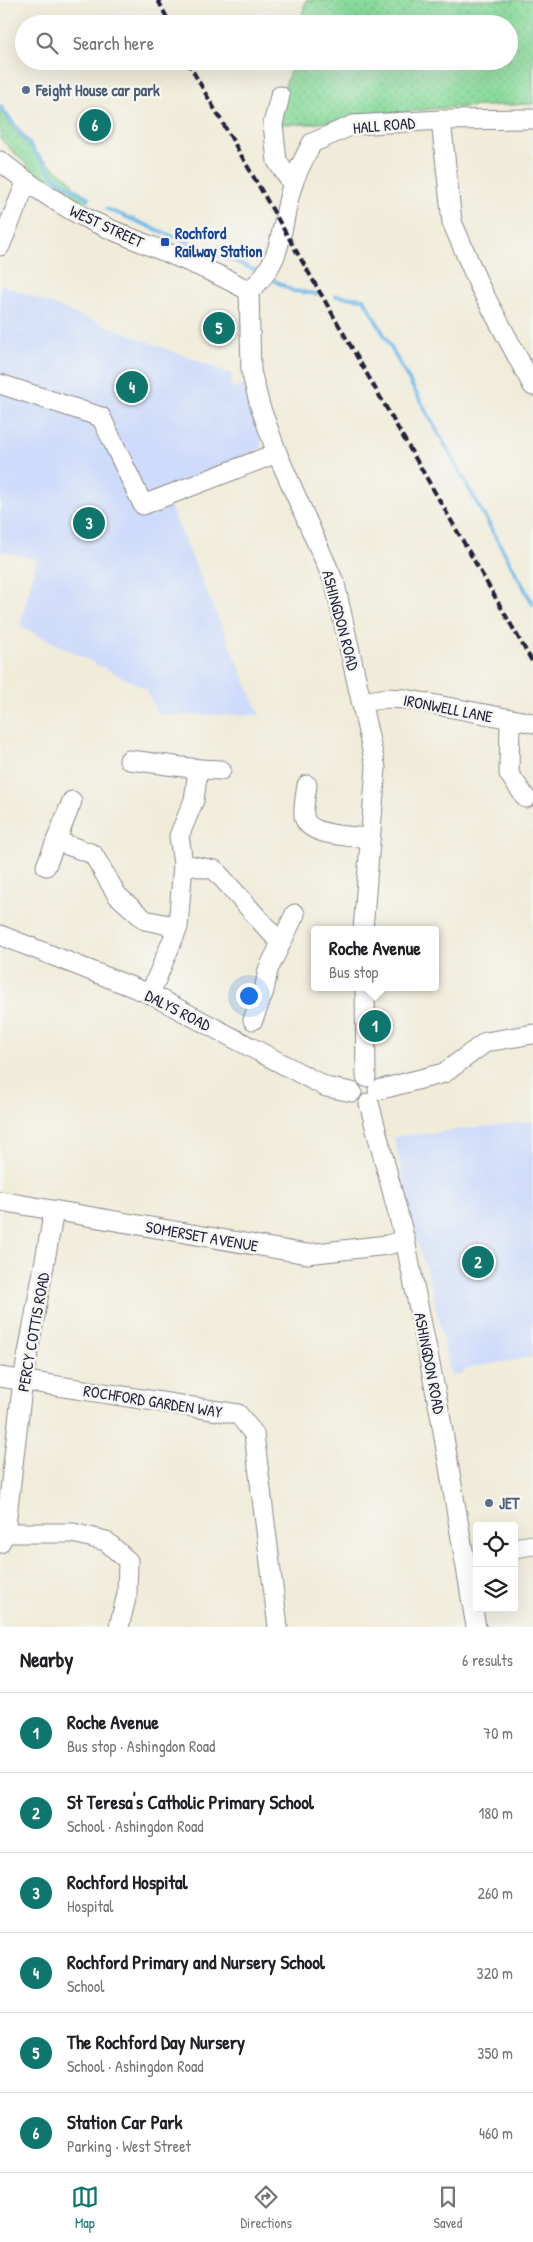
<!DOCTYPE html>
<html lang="en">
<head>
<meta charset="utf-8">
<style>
	body { margin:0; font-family:"Patrick Hand",sans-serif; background:#f6f6f6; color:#202124 }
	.controls { position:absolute; right:15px; bottom:15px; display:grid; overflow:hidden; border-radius:5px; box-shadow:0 5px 20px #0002 }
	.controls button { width:45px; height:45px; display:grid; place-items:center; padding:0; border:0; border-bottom:1px solid #e0e0e0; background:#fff; color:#202124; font:25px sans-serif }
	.you { position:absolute; left:248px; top:995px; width:18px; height:18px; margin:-12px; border:4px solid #fff; border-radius:50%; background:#1a73e8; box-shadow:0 0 0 8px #1a73e833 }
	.badge { display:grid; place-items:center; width:32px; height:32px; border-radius:50%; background:#0f766e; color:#fff; font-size:16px; font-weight:700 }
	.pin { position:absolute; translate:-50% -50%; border:2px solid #fff; box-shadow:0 1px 5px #0006 }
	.popup { position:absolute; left:311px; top:926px; width:128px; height:65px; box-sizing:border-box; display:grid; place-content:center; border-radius:5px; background:#fff; filter:drop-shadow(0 1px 4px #0005); font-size:16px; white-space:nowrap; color:#757577 }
	.popup b { font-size:19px; color:#202124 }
	.popup::after { content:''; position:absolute; left:50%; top:100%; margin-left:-10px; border:10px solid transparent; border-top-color:#fff }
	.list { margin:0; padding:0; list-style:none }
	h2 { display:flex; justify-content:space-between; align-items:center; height:65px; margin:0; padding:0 20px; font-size:21px }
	h2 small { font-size:16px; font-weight:400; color:#757577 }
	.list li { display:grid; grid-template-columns:32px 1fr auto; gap:15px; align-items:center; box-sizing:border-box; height:80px; padding:0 20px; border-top:1px solid #e0e0e0 }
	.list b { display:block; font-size:19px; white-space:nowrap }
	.list p { margin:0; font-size:16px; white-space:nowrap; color:#757577 }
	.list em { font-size:16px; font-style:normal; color:#757577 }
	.icon { flex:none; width:28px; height:28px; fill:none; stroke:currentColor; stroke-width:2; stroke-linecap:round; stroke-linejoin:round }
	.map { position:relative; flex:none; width:533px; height:1627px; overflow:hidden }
	.search { position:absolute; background:#fff; box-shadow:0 5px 20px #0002; left:15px; right:15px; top:15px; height:55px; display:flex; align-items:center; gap:12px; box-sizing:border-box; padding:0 18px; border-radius:28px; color:#757577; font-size:19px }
	.sheet { height:545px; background:#fff }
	nav { display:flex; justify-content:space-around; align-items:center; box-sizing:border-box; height:70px; border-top:1px solid #e0e0e0; background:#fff; font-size:14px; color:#757577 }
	nav a { display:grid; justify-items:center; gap:2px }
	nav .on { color:#0f766e }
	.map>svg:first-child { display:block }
</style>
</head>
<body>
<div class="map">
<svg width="533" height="1627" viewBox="0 0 533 1627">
	<defs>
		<pattern id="grass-dots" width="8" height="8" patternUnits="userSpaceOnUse" patternTransform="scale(1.25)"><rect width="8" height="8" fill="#89da9b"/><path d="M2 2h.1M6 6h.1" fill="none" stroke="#76bb86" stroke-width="1.8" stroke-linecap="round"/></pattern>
	</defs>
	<rect width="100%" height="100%" fill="#f6f6f2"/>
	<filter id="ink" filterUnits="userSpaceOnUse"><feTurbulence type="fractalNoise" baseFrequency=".02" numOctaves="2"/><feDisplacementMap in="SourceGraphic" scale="10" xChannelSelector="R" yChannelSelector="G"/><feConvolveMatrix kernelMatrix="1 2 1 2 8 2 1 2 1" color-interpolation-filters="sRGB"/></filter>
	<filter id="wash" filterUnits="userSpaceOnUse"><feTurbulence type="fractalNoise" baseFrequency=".0096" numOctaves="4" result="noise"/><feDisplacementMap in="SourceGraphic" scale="20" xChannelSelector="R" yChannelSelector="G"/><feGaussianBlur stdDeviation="1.12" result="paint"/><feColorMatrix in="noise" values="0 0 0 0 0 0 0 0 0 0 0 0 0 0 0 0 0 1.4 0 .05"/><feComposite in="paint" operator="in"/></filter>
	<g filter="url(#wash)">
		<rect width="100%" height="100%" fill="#f0ecd9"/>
		<g fill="#cedbfa">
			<path d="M 0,284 L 231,374 L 232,388 L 249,385 L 258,432 L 262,433 L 261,448 L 161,491 L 165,495 L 260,715 L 158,715 L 146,689 L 20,626 L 37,559 L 0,551 Z"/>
			<path d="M 533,1121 L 533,1357 L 466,1368 L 463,1373 L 451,1376 L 431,1285 L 417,1242 L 394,1137 Z"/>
		</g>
		<g fill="url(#grass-dots)" stroke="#567e6b">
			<path d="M 306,0 L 533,0 L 533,104 L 440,108 L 310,124 L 273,124 L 293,61 L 509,61 L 509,24 L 300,24 Z"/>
			<path d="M 0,107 C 15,139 45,160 72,182 L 73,187 L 87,196 L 87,202 L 84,203 C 52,189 24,164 0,138 Z"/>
		</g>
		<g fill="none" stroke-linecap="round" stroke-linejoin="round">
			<g stroke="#71bae9" stroke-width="4">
				<path d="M 0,106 L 55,178 L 89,198"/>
				<path d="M 107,209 L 255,270"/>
				<path d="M 275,281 L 293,291 L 317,294"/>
				<path d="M 336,296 L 364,299 L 533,604"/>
			</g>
		</g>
	</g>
	<g filter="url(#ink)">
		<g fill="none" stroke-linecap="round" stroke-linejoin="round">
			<defs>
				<g id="minor">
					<path d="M 280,96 L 273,124 L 277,161 L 293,185"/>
					<path d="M 441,120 L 452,222 L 480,287 L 533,386"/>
					<path d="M 0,161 C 29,184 59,205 92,221 C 144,245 199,263 249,291"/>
					<path d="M 0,246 L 27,181"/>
					<path d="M 249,291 L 251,371 L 260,406 L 277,453 L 335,584 L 376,768 L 363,930"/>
					<path d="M 249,291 C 285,261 280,226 292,186 C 297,171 305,157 312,143 L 353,125 L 441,120 L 533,119"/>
					<path d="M 0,384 L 101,417 L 143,505 L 277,453"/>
					<path d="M 362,702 L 387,698 L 405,699 L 533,723"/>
					<path d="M 510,720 L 509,774 L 526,798"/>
					<path d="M 129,760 C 159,763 190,770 221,770"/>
					<path d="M 307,785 C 306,794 303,806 304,816 C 307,837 353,836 370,838"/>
					<path d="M 56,841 L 93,854 L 117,895 L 145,920 L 178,927"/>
					<path d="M 183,864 L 215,870 L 274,936 L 281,939"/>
					<path d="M 46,866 L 72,801"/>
					<path d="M 0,935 L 150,994 L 326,1087 L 352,1092"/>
					<path d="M 365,987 L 366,1077"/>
					<path d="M 150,994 L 178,927 L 183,864 L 179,836 L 194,800 L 198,770"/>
					<path d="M 253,1020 L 264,991 L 268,970 L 295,914"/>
					<path d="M 378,1090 L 444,1073 L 486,1042 L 533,1034"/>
					<path d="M 369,1103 L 405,1240 L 440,1414 L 476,1627"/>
					<path d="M 0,1201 L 307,1254 L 387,1245 L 405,1240"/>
					<path d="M 0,1377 L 238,1414 L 254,1434 L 278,1627"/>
					<path d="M 5,1533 L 73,1533 L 106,1541 L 128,1561 L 127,1594 L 119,1627"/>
					<path d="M 0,1543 L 5,1533 L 23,1380 L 54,1211"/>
					<path d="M 514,1548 L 533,1545"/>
				</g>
			</defs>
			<use href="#minor" stroke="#89878a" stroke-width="21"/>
			<use href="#minor" stroke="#fff" stroke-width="19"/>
			<g stroke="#22223b" stroke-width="4" stroke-dasharray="8 4" stroke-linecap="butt">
				<path d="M 158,0 L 170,24"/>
				<path d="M 187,61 L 533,663"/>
			</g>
		</g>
	</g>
	<g fill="#5c6f8a" stroke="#f6f6f2" stroke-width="2">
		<circle cx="26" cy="90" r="5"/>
		<circle cx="489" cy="1503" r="5"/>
	</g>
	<rect fill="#1a4fb4" stroke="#f6f6f2" stroke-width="2" x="160" y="237" width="10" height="10" rx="2.5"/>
	<g text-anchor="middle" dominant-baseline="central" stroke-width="5" stroke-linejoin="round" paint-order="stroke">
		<g font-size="16" font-weight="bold" fill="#4e5e75" stroke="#f6f6f2" text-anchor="start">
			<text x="36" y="90">Feight House car park</text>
			<text x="499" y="1503">JET</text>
		</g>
		<g font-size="16" fill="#22223b" stroke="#f6f6f2">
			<text transform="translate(384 125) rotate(-5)">HALL ROAD</text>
			<text transform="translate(107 226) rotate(25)">WEST STREET</text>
			<text transform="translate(341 620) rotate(75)">ASHINGDON ROAD</text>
			<text transform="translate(448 708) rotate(11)">IRONWELL LANE</text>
			<text transform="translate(178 1010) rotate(27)">DALYS ROAD</text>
			<text transform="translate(202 1236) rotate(10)">SOMERSET AVENUE</text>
			<text transform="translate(33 1332) rotate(-80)">PERCY COTTIS ROAD</text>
			<text transform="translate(430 1363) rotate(79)">ASHINGDON ROAD</text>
			<text transform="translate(153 1401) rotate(9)">ROCHFORD GARDEN WAY</text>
		</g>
		<g font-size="16" font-weight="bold" fill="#164399" stroke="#f6f6f2" text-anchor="start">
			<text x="175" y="233">Rochford<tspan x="175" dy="18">Railway Station</tspan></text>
		</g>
	</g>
</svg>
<div class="controls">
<button><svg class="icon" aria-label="locate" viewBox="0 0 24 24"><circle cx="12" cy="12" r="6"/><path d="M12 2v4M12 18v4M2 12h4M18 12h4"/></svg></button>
<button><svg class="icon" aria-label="layers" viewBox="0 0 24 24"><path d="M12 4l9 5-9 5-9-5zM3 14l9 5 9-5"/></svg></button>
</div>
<div class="you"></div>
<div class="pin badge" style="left:375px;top:1026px">1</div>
<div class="popup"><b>Roche Avenue</b>Bus stop</div>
<div class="pin badge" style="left:478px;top:1262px">2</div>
<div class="pin badge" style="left:89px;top:523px">3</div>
<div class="pin badge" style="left:132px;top:387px">4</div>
<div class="pin badge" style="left:219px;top:328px">5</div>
<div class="pin badge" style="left:95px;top:125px">6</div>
<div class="search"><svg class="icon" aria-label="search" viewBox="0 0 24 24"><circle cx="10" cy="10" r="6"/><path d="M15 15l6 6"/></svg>Search here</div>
</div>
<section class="sheet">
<h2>Nearby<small>6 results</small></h2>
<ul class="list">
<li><span class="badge">1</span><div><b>Roche Avenue</b><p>Bus stop · Ashingdon Road</p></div><em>70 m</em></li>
<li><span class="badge">2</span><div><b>St Teresa's Catholic Primary School</b><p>School · Ashingdon Road</p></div><em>180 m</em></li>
<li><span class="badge">3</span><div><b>Rochford Hospital</b><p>Hospital</p></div><em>260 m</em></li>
<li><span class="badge">4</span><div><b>Rochford Primary and Nursery School</b><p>School</p></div><em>320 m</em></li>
<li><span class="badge">5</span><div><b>The Rochford Day Nursery</b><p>School · Ashingdon Road</p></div><em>350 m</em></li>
<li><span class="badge">6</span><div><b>Station Car Park</b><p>Parking · West Street</p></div><em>460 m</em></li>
</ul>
</section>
<nav>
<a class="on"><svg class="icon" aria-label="map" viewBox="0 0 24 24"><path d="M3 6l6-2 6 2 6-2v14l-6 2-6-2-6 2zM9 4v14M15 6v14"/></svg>Map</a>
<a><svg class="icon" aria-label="directions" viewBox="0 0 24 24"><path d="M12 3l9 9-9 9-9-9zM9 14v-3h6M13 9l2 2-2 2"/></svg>Directions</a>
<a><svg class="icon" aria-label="saved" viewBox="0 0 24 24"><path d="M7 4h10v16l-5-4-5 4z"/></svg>Saved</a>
</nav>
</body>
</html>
